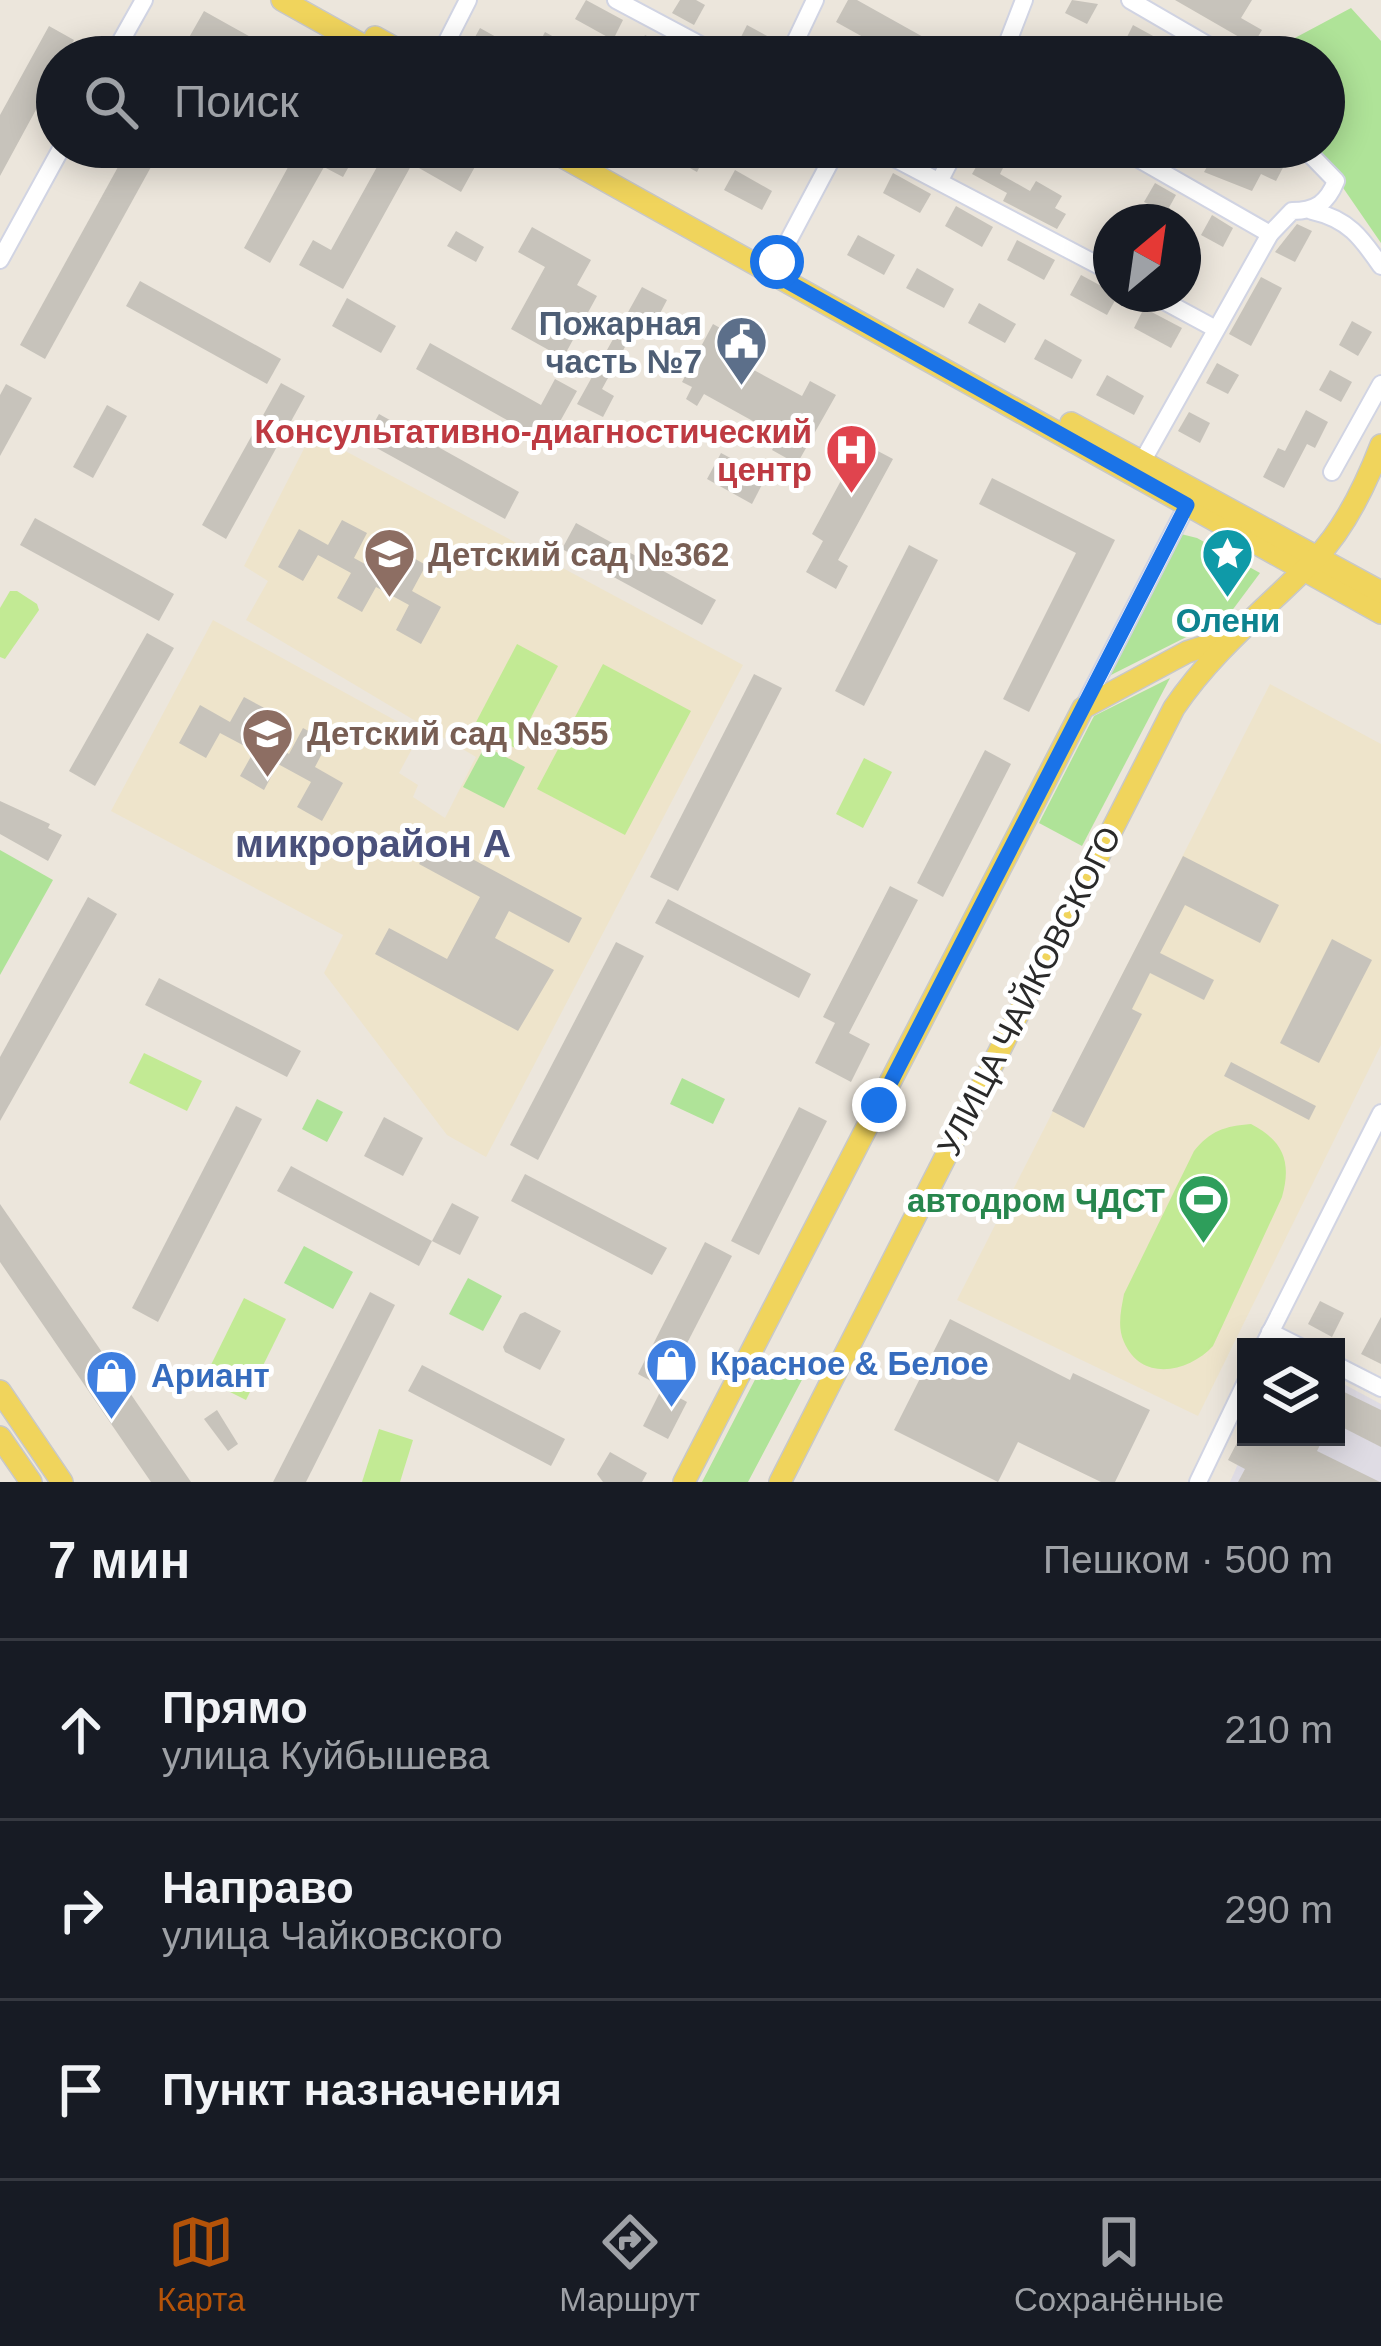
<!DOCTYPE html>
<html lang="ru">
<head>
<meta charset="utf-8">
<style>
	body { margin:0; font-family:Arial,sans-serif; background:#242831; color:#f1f3f6 }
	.controls { position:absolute; right:36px; bottom:36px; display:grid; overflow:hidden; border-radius:0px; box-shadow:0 6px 30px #0003 }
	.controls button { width:108px; height:108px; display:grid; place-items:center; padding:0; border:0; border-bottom:3px solid #363941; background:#171b24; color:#f1f3f6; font:60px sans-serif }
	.compass { position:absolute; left:1093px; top:204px; width:108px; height:108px; border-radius:50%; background:#171b24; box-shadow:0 6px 30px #0003; rotate:29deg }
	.stop { position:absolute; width:36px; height:36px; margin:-27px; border:9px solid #1a73e8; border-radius:50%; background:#fff }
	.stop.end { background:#1a73e8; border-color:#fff; box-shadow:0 3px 12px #0008 }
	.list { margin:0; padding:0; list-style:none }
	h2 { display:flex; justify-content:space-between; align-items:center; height:156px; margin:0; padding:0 48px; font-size:51px }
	h2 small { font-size:39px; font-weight:400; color:#9ea1a6 }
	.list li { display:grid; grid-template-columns:78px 1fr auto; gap:36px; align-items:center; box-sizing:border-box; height:180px; padding:0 48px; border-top:3px solid #363941 }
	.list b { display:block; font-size:45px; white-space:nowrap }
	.list p { margin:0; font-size:39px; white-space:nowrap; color:#9ea1a6 }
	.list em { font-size:39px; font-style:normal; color:#9ea1a6 }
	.icon { flex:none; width:66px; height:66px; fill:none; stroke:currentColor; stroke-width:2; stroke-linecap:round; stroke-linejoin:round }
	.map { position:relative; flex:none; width:1381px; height:1482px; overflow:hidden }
	.search { position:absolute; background:#171b24; box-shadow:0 6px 30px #0003; left:36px; right:36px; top:36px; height:132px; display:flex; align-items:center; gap:30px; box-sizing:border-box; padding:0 42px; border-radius:66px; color:#9ea1a6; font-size:45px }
	.sheet { height:696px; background:#171b24 }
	nav { display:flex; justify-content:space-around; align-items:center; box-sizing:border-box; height:168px; border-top:3px solid #363941; background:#171b24; font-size:33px; color:#9ea1a6 }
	nav a { display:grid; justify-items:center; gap:6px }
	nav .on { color:#b45309 }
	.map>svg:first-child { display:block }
</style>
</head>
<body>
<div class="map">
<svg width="1381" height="1482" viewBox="0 0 1381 1482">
	<rect width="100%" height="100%" fill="#ece6dc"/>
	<path fill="#dfdce4" d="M 1336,1380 L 1381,1404 L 1381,1482 L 1230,1482 L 1250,1437 L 1336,1437 Z"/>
	<g fill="#eee4cb">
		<path d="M 312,433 L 743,665 L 486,1157 L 447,1135 L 324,973 L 343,935 L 111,811 L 213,620 L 420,734 L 399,773 L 418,785 L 413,797 L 445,818 L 476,757 L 246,620 L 268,581 L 244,566 Z"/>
		<path d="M 1270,684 L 1381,744 L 1381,1045 L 1198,1416 L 957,1300 Z"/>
	</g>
	<g fill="#afe398">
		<path d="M 1351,8 L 1381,41 L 1381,243 L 1315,147 L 1324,147 L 1324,57 L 1259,57 Z"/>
		<path d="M 1181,534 L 1197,538 L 1260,573 L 1228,616 L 1101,680 Z"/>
		<path d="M 1170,678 L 1082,846 L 1039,823 L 1094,716 Z"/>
		<path d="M 485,746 L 525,767 L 504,808 L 463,787 Z"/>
		<path d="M 0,850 L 53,880 L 0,975 Z"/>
		<path d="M 682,1078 L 725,1099 L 713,1124 L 670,1104 Z"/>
		<path d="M 317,1099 L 343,1112 L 327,1142 L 302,1129 Z"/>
		<path d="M 304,1246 L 353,1272 L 333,1309 L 284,1283 Z"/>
		<path d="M 468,1278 L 502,1296 L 483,1331 L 449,1314 Z"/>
		<path d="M 814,1357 L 748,1482 L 702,1482 L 761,1368 L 780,1379 Z"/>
	</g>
	<g fill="#c2ea94">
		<path d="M 10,591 L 17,591 L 37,604 L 39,610 L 5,659 L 0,657 L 0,608 Z"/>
		<path d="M 517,644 L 558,666 L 515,748 L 474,726 Z"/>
		<path d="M 603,664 L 691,711 L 625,835 L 537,789 Z"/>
		<path d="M 864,758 L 892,772 L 863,828 L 836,814 Z"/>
		<path d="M 144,1053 L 202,1081 L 187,1111 L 129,1083 Z"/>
		<path d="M 1251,1124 C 1283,1141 1292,1161 1282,1197 L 1213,1346 C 1189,1372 1142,1383 1124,1342 C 1117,1327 1121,1310 1124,1294 L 1194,1151 C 1210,1131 1225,1126 1251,1124 Z"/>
		<path d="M 244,1298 L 286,1319 L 246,1400 L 204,1379 Z"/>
		<path d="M 379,1429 L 413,1440 L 400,1482 L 362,1482 Z"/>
	</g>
	<g fill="#c7c3bb">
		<path d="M 586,0 L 623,20 L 613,40 L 575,19 Z"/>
		<path d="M 680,0 L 696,0 L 705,5 L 694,25 L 672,13 Z"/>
		<path d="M 848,0 L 857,0 L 959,57 L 899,57 L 836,22 Z"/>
		<path d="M 1072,0 L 1098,4 L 1087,24 L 1065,13 Z"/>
		<path d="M 1175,0 L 1252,0 L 1241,18 L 1262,30 L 1253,45 Z"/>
		<path d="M 204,11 L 229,25 L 287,57 L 227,57 L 215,50 L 211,57 L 178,57 Z"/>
		<path d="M 747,25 L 769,37 L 758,57 L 737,45 Z"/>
		<path d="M 1133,25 L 1155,37 L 1144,57 L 1123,45 Z"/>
		<path d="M 49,26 L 74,40 L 65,57 L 57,57 L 57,71 L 0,176 L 0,115 Z"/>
		<path d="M 480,28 L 532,57 L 545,32 L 590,57 L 486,57 L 469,48 Z"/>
		<path d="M 645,35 L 686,57 L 633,57 Z"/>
		<path d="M 129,147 L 162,147 L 45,359 L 20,345 Z"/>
		<path d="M 299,147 L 331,147 L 353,159 L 343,177 L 324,167 L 270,263 L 244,248 Z"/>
		<path d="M 388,147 L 447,147 L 477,163 L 461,192 L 412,164 L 343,289 L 299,265 L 313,240 L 331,250 Z"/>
		<path d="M 652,147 L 698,147 L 707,152 L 697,172 Z"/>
		<path d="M 1170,147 L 1207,147 L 1243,167 L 1253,147 L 1277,147 L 1274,153 L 1287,160 L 1276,181 L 1261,174 L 1252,191 L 1204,172 L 1207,167 Z"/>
		<path d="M 983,155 L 1004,166 L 1000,174 L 1030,191 L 1036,181 L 1062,196 L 1055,208 L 1066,214 L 1057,229 L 1003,201 L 1007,193 L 972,174 Z"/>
		<path d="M 735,170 L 772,191 L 762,210 L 724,190 Z"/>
		<path d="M 893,173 L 931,194 L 920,213 L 883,193 Z"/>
		<path d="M 1155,183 L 1176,195 L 1166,213 L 1144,202 Z"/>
		<path d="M 956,206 L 993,227 L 982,247 L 945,226 Z"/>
		<path d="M 1212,215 L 1233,228 L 1223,247 L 1201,235 Z"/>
		<path d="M 1297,224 L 1312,231 L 1295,262 L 1275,252 Z"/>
		<path d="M 532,227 L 591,260 L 577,285 L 597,296 L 563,358 L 511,329 L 545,267 L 518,252 Z"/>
		<path d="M 456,231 L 484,247 L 476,262 L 447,246 Z"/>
		<path d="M 858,235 L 895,255 L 884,275 L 847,255 Z"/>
		<path d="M 1017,240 L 1055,260 L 1044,280 L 1007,260 Z"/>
		<path d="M 917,268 L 954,289 L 944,308 L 906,288 Z"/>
		<path d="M 1081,275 L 1118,295 L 1107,315 L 1070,295 Z"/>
		<path d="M 1261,277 L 1282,288 L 1251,346 L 1229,334 Z"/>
		<path d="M 140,281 L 281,359 L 267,384 L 126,306 Z"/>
		<path d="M 642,287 L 667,300 L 656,321 L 643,314 L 602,389 L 614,396 L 603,417 L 577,404 Z"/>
		<path d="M 347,298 L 396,326 L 381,353 L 332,326 Z"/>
		<path d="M 979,303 L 1016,324 L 1005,343 L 968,323 Z"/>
		<path d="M 1144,308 L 1182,328 L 1171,348 L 1134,328 Z"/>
		<path d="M 1352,321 L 1372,332 L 1358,356 L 1339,345 Z"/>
		<path d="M 713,324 L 738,338 L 728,356 L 802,396 L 810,381 L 836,395 L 797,464 L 772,450 L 780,436 L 704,394 L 697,406 L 686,399 L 692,387 L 682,382 Z"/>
		<path d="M 1045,339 L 1082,360 L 1072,379 L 1034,359 Z"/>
		<path d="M 430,343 L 541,405 L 555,379 L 577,391 L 548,443 L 416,369 Z"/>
		<path d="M 1217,363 L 1239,375 L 1228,394 L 1206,383 Z"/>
		<path d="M 1330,370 L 1352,382 L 1341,402 L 1319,390 Z"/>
		<path d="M 1107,375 L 1144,396 L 1134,415 L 1096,395 Z"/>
		<path d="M 281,383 L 305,396 L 226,539 L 202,525 Z"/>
		<path d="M 6,384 L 32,398 L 0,456 L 0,395 Z"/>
		<path d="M 107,405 L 127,416 L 93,478 L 73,467 Z"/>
		<path d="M 1306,410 L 1328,422 L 1315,448 L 1307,444 L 1284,488 L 1263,477 L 1278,448 L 1285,451 Z"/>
		<path d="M 1189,412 L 1210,423 L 1200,443 L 1178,431 Z"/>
		<path d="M 379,414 L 519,492 L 505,519 L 364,441 Z"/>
		<path d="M 874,449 L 893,459 L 838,560 L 848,566 L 836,589 L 806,572 L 823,541 L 812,534 L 857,451 L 869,458 Z"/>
		<path d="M 721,453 L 766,477 L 752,504 L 707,479 Z"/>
		<path d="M 992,478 L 1115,540 L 1029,712 L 1003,699 L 1076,553 L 979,504 Z"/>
		<path d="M 35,518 L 174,594 L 159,621 L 20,545 Z"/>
		<path d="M 342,520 L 367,533 L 354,558 L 387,576 L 401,551 L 426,565 L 412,591 L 441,607 L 421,644 L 396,630 L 409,605 L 376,587 L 362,612 L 337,598 L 351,573 L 318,555 L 303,581 L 278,567 L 299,529 L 328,545 Z"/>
		<path d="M 576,523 L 716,600 L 702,625 L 562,549 Z"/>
		<path d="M 909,545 L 938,560 L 864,706 L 835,691 Z"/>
		<path d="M 147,633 L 174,648 L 95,786 L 69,771 Z"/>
		<path d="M 754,674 L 782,688 L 678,891 L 650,877 Z"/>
		<path d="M 244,697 L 270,711 L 256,736 L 289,754 L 303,728 L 328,742 L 315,767 L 343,783 L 322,821 L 297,807 L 311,782 L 278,764 L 264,790 L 240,776 L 254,751 L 220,733 L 206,758 L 179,743 L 200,705 L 230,722 Z"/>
		<path d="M 985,750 L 1011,764 L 943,897 L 917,883 Z"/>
		<path d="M 0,801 L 50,824 L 48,828 L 62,835 L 48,861 L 0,834 Z"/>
		<path d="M 433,838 L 582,918 L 569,943 L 509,911 L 495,938 L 554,970 L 518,1031 L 375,954 L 389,928 L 447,959 L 480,897 L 419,864 Z"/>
		<path d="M 1183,856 L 1279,905 L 1260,943 L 1185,905 L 1160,953 L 1214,980 L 1204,1000 L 1150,973 L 1132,1009 L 1142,1014 L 1084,1128 L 1052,1111 Z"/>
		<path d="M 890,886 L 918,900 L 849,1033 L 870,1044 L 851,1082 L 815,1063 L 835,1023 L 823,1017 Z"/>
		<path d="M 88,897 L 117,914 L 0,1121 L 0,1057 Z"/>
		<path d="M 668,899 L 811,974 L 799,998 L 655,923 Z"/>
		<path d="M 1332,939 L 1372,960 L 1319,1063 L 1280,1043 Z"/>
		<path d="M 616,942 L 644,956 L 538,1160 L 510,1145 Z"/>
		<path d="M 159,978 L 301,1051 L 287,1077 L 145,1005 Z"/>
		<path d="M 1231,1062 L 1316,1106 L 1309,1120 L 1224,1076 Z"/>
		<path d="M 236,1106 L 262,1119 L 158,1322 L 132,1308 Z"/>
		<path d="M 799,1107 L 827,1121 L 759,1255 L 731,1241 Z"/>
		<path d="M 384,1117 L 423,1138 L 403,1176 L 364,1156 Z"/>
		<path d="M 291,1166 L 432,1241 L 419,1266 L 277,1191 Z"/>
		<path d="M 525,1174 L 667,1248 L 652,1275 L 511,1201 Z"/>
		<path d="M 452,1203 L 479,1217 L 460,1255 L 432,1241 Z"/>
		<path d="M 0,1204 L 58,1288 L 191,1482 L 151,1482 L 0,1262 Z"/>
		<path d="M 705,1242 L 732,1256 L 664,1388 L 638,1374 Z"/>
		<path d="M 370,1292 L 395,1305 L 306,1482 L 273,1482 Z"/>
		<path d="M 1320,1301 L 1344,1313 L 1332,1337 L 1308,1324 Z"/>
		<path d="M 525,1312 L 561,1331 L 540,1370 L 505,1352 L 503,1347 L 520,1314 Z"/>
		<path d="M 1381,1317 L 1381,1364 L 1361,1354 Z"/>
		<path d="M 950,1319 L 1070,1380 L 1073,1373 L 1150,1410 L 1115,1482 L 1101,1482 L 1018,1442 L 998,1482 L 894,1430 Z"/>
		<path d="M 422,1365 L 565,1439 L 551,1466 L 408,1391 Z"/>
		<path d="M 662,1388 L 687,1402 L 668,1439 L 643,1426 Z"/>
		<path d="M 1336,1388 L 1381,1410 L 1381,1447 L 1336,1424 Z"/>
		<path d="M 217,1410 L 238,1444 L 228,1451 L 204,1419 Z"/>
		<path d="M 1240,1437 L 1324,1437 L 1317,1451 L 1380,1482 L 1238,1482 L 1245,1469 L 1228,1460 Z"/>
		<path d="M 610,1452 L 647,1473 L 642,1482 L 603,1482 L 597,1474 Z"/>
	</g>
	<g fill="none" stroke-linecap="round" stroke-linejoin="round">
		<defs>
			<g id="minor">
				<path d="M 616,0 L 723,57"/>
				<path d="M 1130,0 L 1228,57"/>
				<path d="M 112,57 L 144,0"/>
				<path d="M 439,57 L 468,0"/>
				<path d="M 788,57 L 815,0"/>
				<path d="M 1002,57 L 1024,0"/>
				<path d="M 873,147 L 1111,272"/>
				<path d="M 1118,147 L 1270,234"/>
				<path d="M 940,180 L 957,147"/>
				<path d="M 1312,211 C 1348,219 1361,237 1381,266"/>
				<path d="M 0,260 L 62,147"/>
				<path d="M 777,262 L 838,147"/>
				<path d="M 1151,294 L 1214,328"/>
				<path d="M 1142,462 L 1270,234 L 1292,211 C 1316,211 1327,203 1336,181 L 1303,147"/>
				<path d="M 1332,472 L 1381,384"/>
				<path d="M 1083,708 L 1187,505"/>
				<path d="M 1270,1332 L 1300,1347"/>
				<path d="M 1263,1347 L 1381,1113"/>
				<path d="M 1336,1365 L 1381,1388"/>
				<path d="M 1198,1482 L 1246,1382"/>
			</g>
			<g id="major">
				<path d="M 282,0 L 384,57"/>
				<path d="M 375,37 L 411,57"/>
				<path d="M 545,147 L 1381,613"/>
				<path d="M 1071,423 L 1381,592"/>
				<path d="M 0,1391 L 62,1482"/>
				<path d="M 0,1437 L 31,1482"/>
				<path d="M 684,1482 L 1083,708 L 1187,652 L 1227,639"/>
				<path d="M 780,1482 L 1174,708 C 1214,649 1267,608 1316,558 C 1346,527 1366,484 1381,445"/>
			</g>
		</defs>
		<use href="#minor" stroke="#d1d4e3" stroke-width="20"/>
		<use href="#major" stroke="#c8c8c8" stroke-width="24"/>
		<use href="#minor" stroke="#fff" stroke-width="16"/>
		<use href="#major" stroke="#f0d45c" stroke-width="21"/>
	</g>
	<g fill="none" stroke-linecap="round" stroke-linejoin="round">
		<path stroke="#1a73e8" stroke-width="15" d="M 777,262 L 772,273 L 1187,505 L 879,1105"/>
	</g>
	<defs>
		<symbol id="civic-pin" viewBox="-11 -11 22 30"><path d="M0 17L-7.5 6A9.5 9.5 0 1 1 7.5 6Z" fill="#5c6f8a" stroke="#fff"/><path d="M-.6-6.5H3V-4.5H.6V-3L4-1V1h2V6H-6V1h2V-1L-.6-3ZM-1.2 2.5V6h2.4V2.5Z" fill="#fff"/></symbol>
		<symbol id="hospital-pin" viewBox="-11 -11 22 30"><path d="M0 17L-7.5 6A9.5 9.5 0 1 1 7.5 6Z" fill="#e0444e" stroke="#fff"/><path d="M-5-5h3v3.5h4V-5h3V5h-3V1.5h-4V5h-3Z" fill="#fff"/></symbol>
		<symbol id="sight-pin" viewBox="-11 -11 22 30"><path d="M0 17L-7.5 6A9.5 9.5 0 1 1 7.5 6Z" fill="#0f9aa8" stroke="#fff"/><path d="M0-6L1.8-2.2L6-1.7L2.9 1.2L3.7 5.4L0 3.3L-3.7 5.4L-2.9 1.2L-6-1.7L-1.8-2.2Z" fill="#fff"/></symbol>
		<symbol id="school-pin" viewBox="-11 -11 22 30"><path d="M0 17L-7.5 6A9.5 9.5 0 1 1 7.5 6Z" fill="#8d6e63" stroke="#fff"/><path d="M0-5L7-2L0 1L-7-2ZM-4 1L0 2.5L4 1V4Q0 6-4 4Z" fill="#fff"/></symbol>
		<symbol id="stadium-pin" viewBox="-11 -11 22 30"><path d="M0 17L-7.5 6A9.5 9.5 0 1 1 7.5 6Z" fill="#2e9e5b" stroke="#fff"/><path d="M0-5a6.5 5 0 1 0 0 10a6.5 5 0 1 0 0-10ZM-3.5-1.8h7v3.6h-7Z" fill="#fff"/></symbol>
		<symbol id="shop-pin" viewBox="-11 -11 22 30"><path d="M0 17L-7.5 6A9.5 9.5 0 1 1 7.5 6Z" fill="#3f7fe0" stroke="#fff"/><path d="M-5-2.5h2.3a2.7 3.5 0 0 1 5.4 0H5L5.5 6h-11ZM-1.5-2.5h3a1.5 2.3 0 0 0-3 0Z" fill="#fff"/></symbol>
	</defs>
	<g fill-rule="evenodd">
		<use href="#civic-pin" x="712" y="312" width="59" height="81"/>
		<use href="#hospital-pin" x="822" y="420" width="59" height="81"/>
		<use href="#sight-pin" x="1198" y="524" width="59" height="81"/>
		<use href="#school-pin" x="360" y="524" width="59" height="81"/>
		<use href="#school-pin" x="238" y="704" width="59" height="81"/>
		<use href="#stadium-pin" x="1174" y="1170" width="59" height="81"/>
		<use href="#shop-pin" x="642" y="1334" width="59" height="81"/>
		<use href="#shop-pin" x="82" y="1346" width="59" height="81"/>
	</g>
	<g text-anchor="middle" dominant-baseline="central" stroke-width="10" stroke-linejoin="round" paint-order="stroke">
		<g font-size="33" font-weight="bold" fill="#4e5e75" stroke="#fff" text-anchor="end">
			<text x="702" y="323">Пожарная<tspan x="702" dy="38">часть №7</tspan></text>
		</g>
		<g font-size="33" font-weight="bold" fill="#be3a42" stroke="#fff" text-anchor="end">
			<text x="812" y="431">Консультативно-диагностический<tspan x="812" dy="38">центр</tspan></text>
		</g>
		<g font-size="33" font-weight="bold" fill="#785e54" stroke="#fff" text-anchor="start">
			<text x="428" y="554">Детский сад №362</text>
			<text x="307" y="733">Детский сад №355</text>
		</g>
		<g font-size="33" font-weight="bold" fill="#0d838f" stroke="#fff">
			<text x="1228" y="620">Олени</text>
		</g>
		<g font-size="33" fill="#2a2a2a" stroke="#fff">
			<text transform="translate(1029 991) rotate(-63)">УЛИЦА ЧАЙКОВСКОГО</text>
		</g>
		<g font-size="33" font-weight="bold" fill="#27864d" stroke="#fff" text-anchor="end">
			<text x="1165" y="1200">автодром ЧДСТ</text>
		</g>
		<g font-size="33" font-weight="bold" fill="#366cbe" stroke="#fff" text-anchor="start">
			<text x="710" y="1363">Красное &amp; Белое</text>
			<text x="151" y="1375">Ариант</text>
		</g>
		<g font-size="39" font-weight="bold" fill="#4a517b" stroke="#fff">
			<text x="373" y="843">микрорайон А</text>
		</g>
	</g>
</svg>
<div class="controls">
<button><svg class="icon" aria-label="layers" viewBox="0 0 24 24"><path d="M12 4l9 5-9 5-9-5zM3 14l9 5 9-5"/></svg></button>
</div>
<svg class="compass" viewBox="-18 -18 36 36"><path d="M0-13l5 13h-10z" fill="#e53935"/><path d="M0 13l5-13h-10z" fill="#9ea1a6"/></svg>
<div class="stop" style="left:777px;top:262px"></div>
<div class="stop end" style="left:879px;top:1105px"></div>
<div class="search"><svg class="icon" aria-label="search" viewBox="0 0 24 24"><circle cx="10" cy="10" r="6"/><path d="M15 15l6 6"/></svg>Поиск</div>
</div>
<section class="sheet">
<h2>7 мин<small>Пешком · 500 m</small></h2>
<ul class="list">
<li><svg class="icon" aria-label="ahead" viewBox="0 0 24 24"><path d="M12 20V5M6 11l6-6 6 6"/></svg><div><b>Прямо</b><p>улица Куйбышева</p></div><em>210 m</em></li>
<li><svg class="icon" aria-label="right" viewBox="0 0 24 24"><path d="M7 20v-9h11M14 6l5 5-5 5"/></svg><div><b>Направо</b><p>улица Чайковского</p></div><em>290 m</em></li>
<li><svg class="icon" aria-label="arrive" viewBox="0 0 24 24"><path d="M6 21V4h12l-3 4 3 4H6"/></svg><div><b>Пункт назначения</b></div></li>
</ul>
</section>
<nav>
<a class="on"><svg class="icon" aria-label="map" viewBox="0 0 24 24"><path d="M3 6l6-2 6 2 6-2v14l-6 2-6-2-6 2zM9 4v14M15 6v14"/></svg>Карта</a>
<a><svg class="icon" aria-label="directions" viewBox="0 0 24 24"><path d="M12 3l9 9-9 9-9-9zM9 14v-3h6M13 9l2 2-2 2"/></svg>Маршрут</a>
<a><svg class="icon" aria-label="saved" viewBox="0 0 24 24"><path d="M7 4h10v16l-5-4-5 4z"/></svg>Сохранённые</a>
</nav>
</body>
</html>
